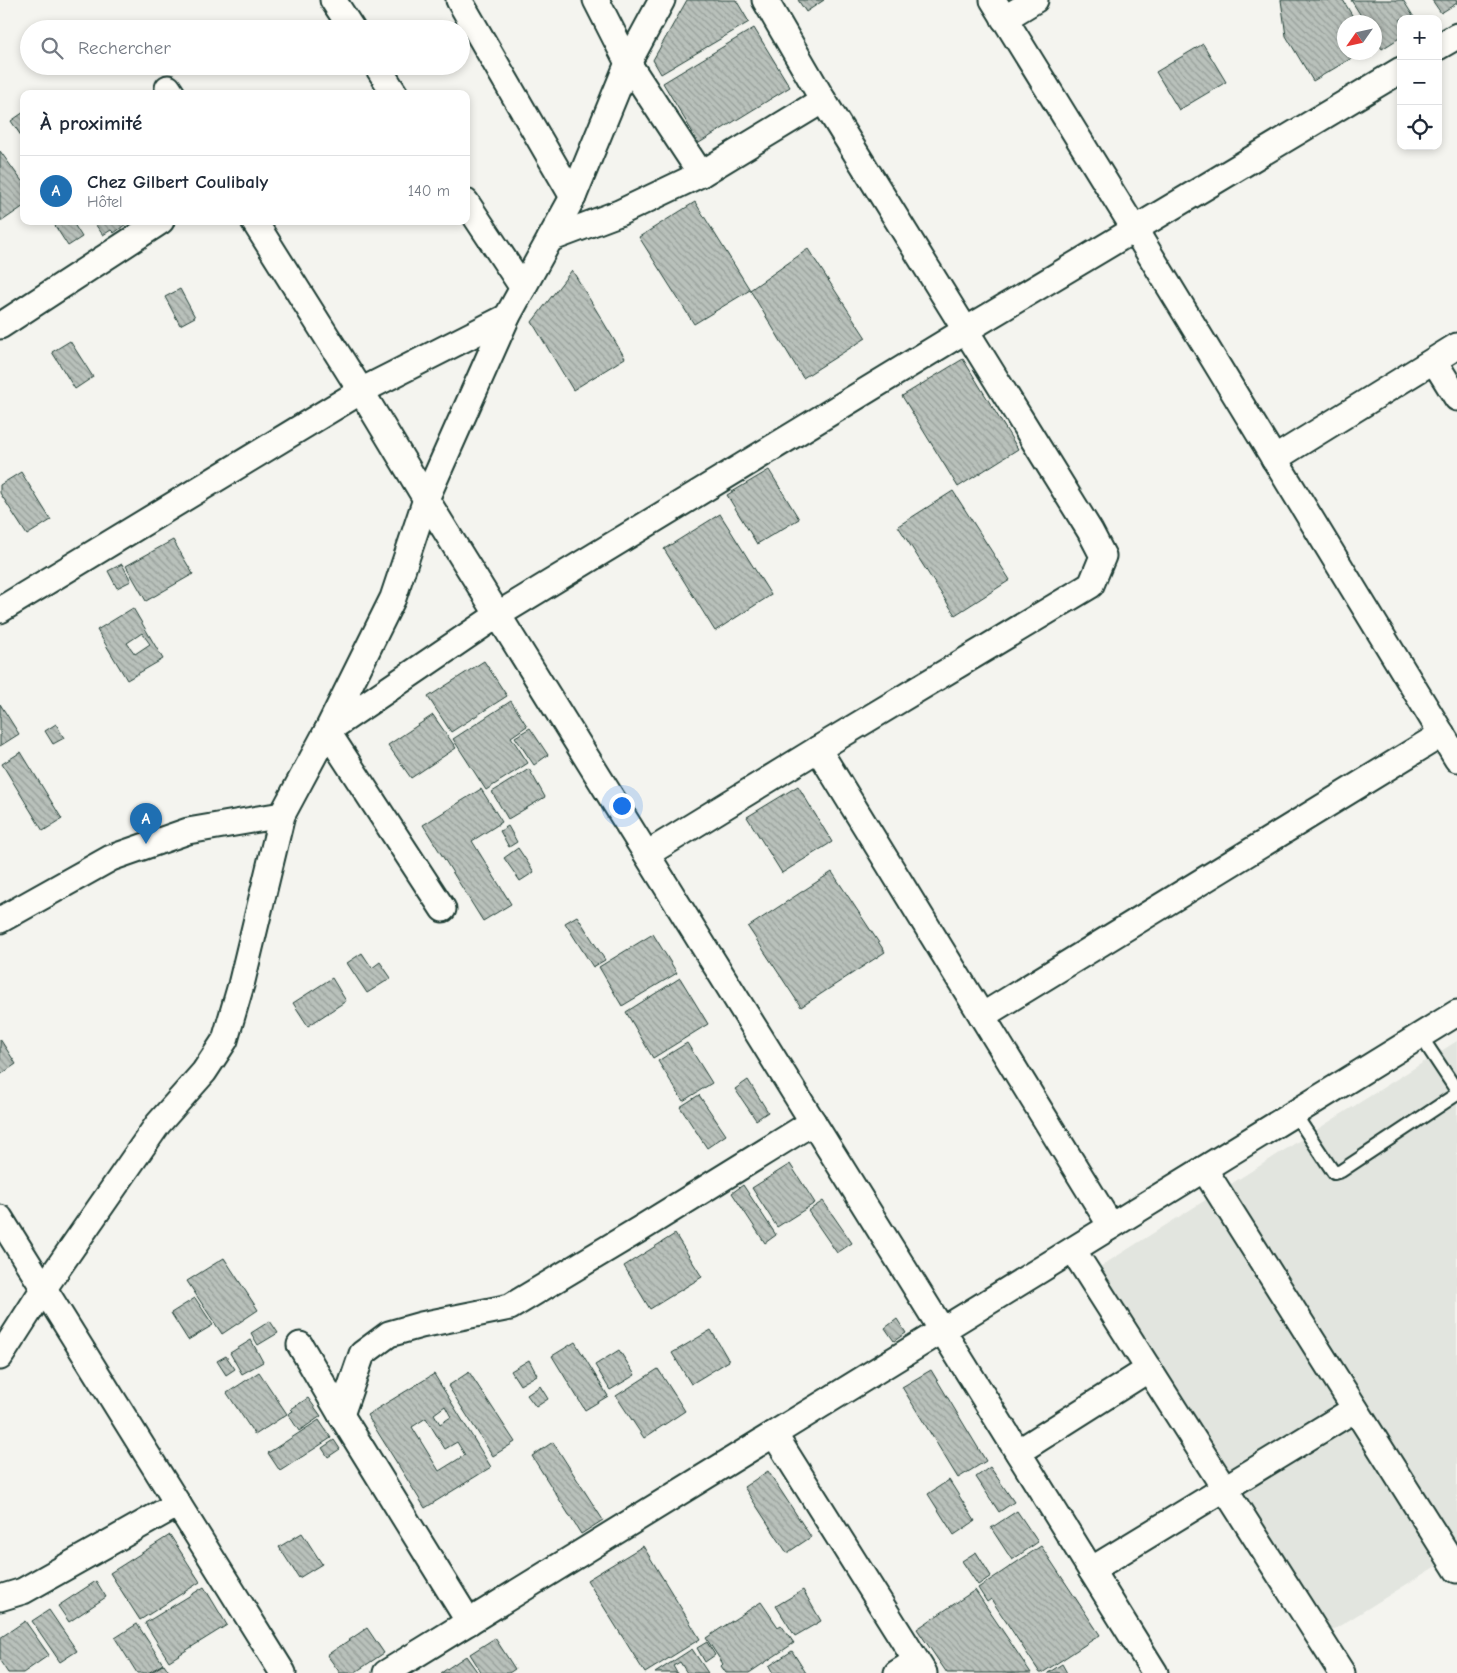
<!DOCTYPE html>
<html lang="fr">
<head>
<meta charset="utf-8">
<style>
	body { margin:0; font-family:"Comic Neue",sans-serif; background:#f2f2f3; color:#1f2937 }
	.controls { position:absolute; right:15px; top:15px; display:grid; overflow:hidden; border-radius:10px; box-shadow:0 2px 8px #0003 }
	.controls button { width:45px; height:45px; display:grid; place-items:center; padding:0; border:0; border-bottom:1px solid #e0e1e3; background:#fff; color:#1f2937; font:25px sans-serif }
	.compass { position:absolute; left:1337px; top:15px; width:45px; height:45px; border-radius:50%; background:#fff; box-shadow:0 2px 8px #0003; rotate:236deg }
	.you { position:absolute; left:621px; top:805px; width:18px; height:18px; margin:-12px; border:4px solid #fff; border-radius:50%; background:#1a73e8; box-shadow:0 0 0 8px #1a73e833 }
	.badge { display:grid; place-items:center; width:32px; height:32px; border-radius:50%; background:#1f6fb2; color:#fff; font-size:16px; font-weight:700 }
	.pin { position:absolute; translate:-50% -41px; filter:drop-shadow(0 1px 2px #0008) }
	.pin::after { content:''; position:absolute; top:26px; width:18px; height:15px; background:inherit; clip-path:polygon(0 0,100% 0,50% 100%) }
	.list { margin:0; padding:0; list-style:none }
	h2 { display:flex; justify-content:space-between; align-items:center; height:65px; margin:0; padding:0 20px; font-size:21px }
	h2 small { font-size:16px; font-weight:400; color:#747a83 }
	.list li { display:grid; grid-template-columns:32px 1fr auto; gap:15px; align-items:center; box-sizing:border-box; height:70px; padding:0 20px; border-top:1px solid #e0e1e3 }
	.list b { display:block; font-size:19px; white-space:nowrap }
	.list p { margin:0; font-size:16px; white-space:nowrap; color:#747a83 }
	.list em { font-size:16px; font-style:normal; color:#747a83 }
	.icon { flex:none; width:28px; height:28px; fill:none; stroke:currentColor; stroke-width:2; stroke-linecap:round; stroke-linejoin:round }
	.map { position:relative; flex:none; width:1457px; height:1673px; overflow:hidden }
	.search { position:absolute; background:#fff; box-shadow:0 2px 8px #0003; left:20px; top:20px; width:450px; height:55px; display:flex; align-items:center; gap:12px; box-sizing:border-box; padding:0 18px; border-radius:28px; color:#747a83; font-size:19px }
	.panel { position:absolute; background:#fff; box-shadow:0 2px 8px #0003; left:20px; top:90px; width:450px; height:135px; border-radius:10px }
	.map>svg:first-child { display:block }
</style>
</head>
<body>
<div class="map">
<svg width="1457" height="1673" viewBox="0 0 1457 1673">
	<defs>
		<pattern id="building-back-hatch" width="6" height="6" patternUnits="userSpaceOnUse" patternTransform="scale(1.25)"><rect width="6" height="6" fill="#b9c1bb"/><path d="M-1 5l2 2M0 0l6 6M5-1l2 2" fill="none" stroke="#969e99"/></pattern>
	</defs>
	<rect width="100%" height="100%" fill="#f4f4ef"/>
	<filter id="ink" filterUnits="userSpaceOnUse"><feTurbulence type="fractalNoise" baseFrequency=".02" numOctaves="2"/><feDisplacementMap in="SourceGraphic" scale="10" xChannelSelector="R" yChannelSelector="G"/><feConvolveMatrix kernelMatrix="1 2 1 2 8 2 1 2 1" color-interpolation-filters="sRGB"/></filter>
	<g filter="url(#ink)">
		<path fill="#e2e5df" d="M 1457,1041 L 1457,1553 L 1325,1635 L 1098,1268 Z"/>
		<g fill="url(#building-back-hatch)" stroke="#1f3d34" fill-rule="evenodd">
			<path d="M 687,0 L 736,0 L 749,22 L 661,74 L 653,60 Z"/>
			<path d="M 798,0 L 824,0 L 806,12 Z"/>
			<path d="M 1281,0 L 1343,0 L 1356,22 L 1344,22 L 1344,52 L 1362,52 L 1313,81 L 1286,36 Z"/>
			<path d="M 1351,0 L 1403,0 L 1415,19 L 1401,19 L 1401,37 L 1382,49 L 1374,37 L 1374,22 L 1365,22 Z"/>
			<path d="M 1432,0 L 1457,0 L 1457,3 L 1441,13 Z"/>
			<path d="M 754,28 L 790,87 L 699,143 L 663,83 Z"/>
			<path d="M 1203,44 L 1226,82 L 1179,110 L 1156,72 Z"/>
			<path d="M 24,112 L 24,140 L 11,121 Z"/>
			<path d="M 0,151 L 24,184 L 24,206 L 2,221 L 0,217 Z"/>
			<path d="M 695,202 L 750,290 L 694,324 L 639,237 Z"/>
			<path d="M 52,221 L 72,221 L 82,237 L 68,246 Z"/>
			<path d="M 99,221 L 130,221 L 114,233 L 111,230 L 103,235 L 95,224 Z"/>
			<path d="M 808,249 L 866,338 L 803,378 L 750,290 Z"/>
			<path d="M 572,270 L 625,358 L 573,390 L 532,322 Z"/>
			<path d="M 180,289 L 195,317 L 180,325 L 165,297 Z"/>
			<path d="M 70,341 L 93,377 L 75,389 L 52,352 Z"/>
			<path d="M 963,359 L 1018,449 L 958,487 L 902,396 Z"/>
			<path d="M 769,470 L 799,519 L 757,544 L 727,495 Z"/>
			<path d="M 21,472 L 51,520 L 27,535 L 0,493 L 0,485 Z"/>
			<path d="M 953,491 L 1010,580 L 955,615 L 898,526 Z"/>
			<path d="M 720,514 L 771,595 L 715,631 L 664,549 Z"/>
			<path d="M 173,540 L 193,574 L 146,601 L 126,566 Z"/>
			<path d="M 122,564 L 131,581 L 117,588 L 108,571 Z"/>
			<path d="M 133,608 L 163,659 L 127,680 L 97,630 ZM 142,633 L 150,644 L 135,654 L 127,643 Z"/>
			<path d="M 484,661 L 507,696 L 451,732 L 428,697 Z"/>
			<path d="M 511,701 L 527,726 L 511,737 L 528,763 L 486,790 L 453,739 Z"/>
			<path d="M 0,704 L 19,734 L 0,746 Z"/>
			<path d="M 433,715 L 456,748 L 411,778 L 388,745 Z"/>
			<path d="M 56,724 L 64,738 L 53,744 L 45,731 Z"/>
			<path d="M 530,728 L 548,755 L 534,765 L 515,737 Z"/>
			<path d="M 21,752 L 62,819 L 43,831 L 2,764 Z"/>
			<path d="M 529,769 L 545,797 L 508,819 L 492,792 Z"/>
			<path d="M 798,786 L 832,842 L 782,873 L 747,817 Z"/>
			<path d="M 481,789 L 502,822 L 472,841 L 511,904 L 483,921 L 423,825 Z"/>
			<path d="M 508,826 L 517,842 L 509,847 L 500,831 Z"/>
			<path d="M 518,848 L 534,872 L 520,881 L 504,858 Z"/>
			<path d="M 832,872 L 885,952 L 801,1007 L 748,927 Z"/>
			<path d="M 577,916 L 605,960 L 593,967 L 565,923 Z"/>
			<path d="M 653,934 L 677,973 L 622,1006 L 599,967 Z"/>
			<path d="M 362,953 L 372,968 L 380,962 L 391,978 L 367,993 L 347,963 Z"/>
			<path d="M 332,978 L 346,1001 L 308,1026 L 293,1003 Z"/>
			<path d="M 680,978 L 708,1024 L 653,1058 L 626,1012 Z"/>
			<path d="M 0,1039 L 16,1064 L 0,1075 Z"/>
			<path d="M 687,1043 L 712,1083 L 683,1101 L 658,1061 Z"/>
			<path d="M 748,1080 L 768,1112 L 756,1120 L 735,1089 Z"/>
			<path d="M 699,1095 L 726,1135 L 707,1148 L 680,1107 Z"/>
			<path d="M 790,1164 L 815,1203 L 777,1227 L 752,1188 Z"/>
			<path d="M 743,1185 L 776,1235 L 765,1243 L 732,1193 Z"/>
			<path d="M 823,1201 L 852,1243 L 837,1253 L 808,1211 Z"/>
			<path d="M 675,1234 L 702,1277 L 650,1309 L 624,1266 Z"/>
			<path d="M 224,1258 L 258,1310 L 222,1334 L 187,1281 Z"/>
			<path d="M 195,1298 L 213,1325 L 188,1340 L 171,1313 Z"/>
			<path d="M 897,1319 L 906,1333 L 894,1341 L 885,1328 Z"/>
			<path d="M 270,1321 L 278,1333 L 258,1345 L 251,1333 Z"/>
			<path d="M 711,1330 L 729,1361 L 691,1384 L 672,1353 Z"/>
			<path d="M 251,1340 L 263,1362 L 242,1374 L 230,1353 Z"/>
			<path d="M 575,1342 L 608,1396 L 585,1410 L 552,1356 Z"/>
			<path d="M 619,1350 L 635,1375 L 610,1390 L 595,1365 Z"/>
			<path d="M 226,1356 L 235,1369 L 226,1375 L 217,1361 Z"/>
			<path d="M 529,1360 L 537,1375 L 520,1385 L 511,1371 Z"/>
			<path d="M 658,1369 L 685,1411 L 644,1438 L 616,1396 Z"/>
			<path d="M 931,1370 L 986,1461 L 958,1478 L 902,1387 Z"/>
			<path d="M 259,1372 L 287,1414 L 255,1435 L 227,1393 Z"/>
			<path d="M 469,1372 L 515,1442 L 493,1456 L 448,1386 Z"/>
			<path d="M 434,1374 L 491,1467 L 425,1508 L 367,1415 ZM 445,1406 L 451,1417 L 440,1424 L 434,1414 ZM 426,1418 L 445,1449 L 457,1442 L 465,1455 L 439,1471 L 412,1427 Z"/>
			<path d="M 540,1386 L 548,1399 L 536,1407 L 527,1395 Z"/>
			<path d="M 308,1398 L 321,1416 L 299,1431 L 288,1414 L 293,1411 L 291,1409 Z"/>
			<path d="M 319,1420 L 331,1438 L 280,1471 L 268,1453 Z"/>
			<path d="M 334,1440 L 340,1449 L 328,1457 L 322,1448 Z"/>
			<path d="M 553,1442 L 603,1520 L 581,1534 L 532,1456 Z"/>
			<path d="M 990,1467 L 1014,1502 L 999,1512 L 976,1477 Z"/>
			<path d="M 768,1471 L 811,1537 L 787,1553 L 744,1487 Z"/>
			<path d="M 949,1480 L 975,1521 L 954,1535 L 928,1494 Z"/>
			<path d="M 1017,1511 L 1038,1542 L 1012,1560 L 991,1528 Z"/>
			<path d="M 302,1533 L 322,1564 L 299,1578 L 279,1547 Z"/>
			<path d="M 170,1535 L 200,1582 L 140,1620 L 110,1573 Z"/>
			<path d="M 643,1546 L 700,1639 L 645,1673 L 587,1580 Z"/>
			<path d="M 1041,1546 L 1100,1635 L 1042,1673 L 1040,1673 L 991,1599 L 987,1602 L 978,1588 Z"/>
			<path d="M 976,1552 L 991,1576 L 978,1585 L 962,1561 Z"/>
			<path d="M 96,1581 L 106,1597 L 69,1622 L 58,1606 Z"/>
			<path d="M 204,1587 L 227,1625 L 169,1661 L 145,1623 Z"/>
			<path d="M 803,1590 L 821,1621 L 795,1636 L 776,1606 Z"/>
			<path d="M 975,1590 L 1031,1673 L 947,1673 L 917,1629 Z"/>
			<path d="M 761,1602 L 778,1627 L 781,1625 L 794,1643 L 749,1673 L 726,1673 L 721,1666 L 723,1664 L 706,1638 Z"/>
			<path d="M 49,1610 L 77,1651 L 60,1662 L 32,1621 Z"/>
			<path d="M 25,1621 L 49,1655 L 23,1673 L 8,1673 L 0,1661 L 0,1638 Z"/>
			<path d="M 137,1624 L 163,1664 L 148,1673 L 137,1673 L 115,1638 Z"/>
			<path d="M 367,1628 L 384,1653 L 354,1673 L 340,1673 L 327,1655 Z"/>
			<path d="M 495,1638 L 515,1669 L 509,1673 L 482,1673 L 470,1654 Z"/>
			<path d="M 707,1642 L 715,1655 L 705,1662 L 697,1648 Z"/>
			<path d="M 692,1649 L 708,1673 L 687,1673 L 680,1662 L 673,1666 L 677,1673 L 655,1673 Z"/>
			<path d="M 792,1651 L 806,1673 L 773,1673 L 769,1666 Z"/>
			<path d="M 466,1656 L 478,1673 L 441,1673 Z"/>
			<path d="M 164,1664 L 170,1673 L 150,1673 Z"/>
			<path d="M 1062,1664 L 1067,1673 L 1048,1673 Z"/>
		</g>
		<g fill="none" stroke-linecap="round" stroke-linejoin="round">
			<defs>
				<g id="lane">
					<path d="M 1420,1035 L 1457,1091"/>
					<path d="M 1294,1113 L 1334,1173 L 1341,1171 L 1457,1094"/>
				</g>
				<g id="street">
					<path d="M 333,0 L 352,29"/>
					<path d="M 459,0 L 573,197"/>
					<path d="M 596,0 L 628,63 L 701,174"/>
					<path d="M 993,0 L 1135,230 L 1457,759"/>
					<path d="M 1004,19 L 1035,0"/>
					<path d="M 1438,47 L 1457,36"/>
					<path d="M 377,66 L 395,94"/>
					<path d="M 168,88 L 172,94"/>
					<path d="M 466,202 L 523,288"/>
					<path d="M 254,221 L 361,391 L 426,499 L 1155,1673"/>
					<path d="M 550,239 L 619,213 L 701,174 L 823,100"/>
					<path d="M 0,326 L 161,221"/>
					<path d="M 1434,361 L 1457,398"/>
					<path d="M 1274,459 L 1457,346"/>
					<path d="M 0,610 L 361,391 L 507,317"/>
					<path d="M 818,749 L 1111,1226"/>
					<path d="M 647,854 L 818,749 L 1091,585 L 1103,556 L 1090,531 L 823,100 L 765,0"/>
					<path d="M 443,909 L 327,731 L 499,614 L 966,330 L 1401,70"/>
					<path d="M 0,920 L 111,858 L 188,831 L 282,815"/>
					<path d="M 982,1016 L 1442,734"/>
					<path d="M 1204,1169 L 1457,1570"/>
					<path d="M 0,1218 L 283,1673"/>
					<path d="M 1073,1250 L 1342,1673"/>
					<path d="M 300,1345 L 341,1415 L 469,1622"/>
					<path d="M 0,1357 L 44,1288 L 158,1124 L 204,1072 L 225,1040 L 241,985 L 282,815 L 327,731 L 393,598 L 426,499 L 507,317 L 573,197 L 628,63 L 662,0"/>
					<path d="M 341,1415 L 362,1354 L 389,1334 L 421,1325 L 510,1307 L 640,1229 L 813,1122"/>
					<path d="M 774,1434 L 924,1673"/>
					<path d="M 1018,1452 L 1149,1369"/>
					<path d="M 1091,1570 L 1355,1409"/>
					<path d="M 0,1598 L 23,1591 L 178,1504"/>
					<path d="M 386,1673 L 1457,1013"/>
					<path d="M 897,1673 L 916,1661"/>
				</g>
			</defs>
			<use href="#lane" stroke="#1f3d34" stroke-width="16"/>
			<use href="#street" stroke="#1f3d34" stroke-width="29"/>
			<use href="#lane" stroke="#fdfcf7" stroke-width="12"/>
			<use href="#street" stroke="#fdfcf7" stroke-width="25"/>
		</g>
	</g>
</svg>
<div class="controls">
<button>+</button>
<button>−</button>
<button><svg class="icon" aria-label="locate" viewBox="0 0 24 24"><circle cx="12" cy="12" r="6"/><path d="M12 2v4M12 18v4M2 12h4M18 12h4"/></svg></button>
</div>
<svg class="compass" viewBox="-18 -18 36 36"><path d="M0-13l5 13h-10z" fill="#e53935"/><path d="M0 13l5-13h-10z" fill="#747a83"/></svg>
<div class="you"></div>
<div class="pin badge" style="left:146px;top:844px">A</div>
<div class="search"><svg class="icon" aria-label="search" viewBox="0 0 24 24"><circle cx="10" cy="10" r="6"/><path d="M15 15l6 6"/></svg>Rechercher</div>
<section class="panel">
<h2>À proximité<small></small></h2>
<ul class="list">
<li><span class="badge">A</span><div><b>Chez Gilbert Coulibaly</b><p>Hôtel</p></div><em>140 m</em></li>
</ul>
</section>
</div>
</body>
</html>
